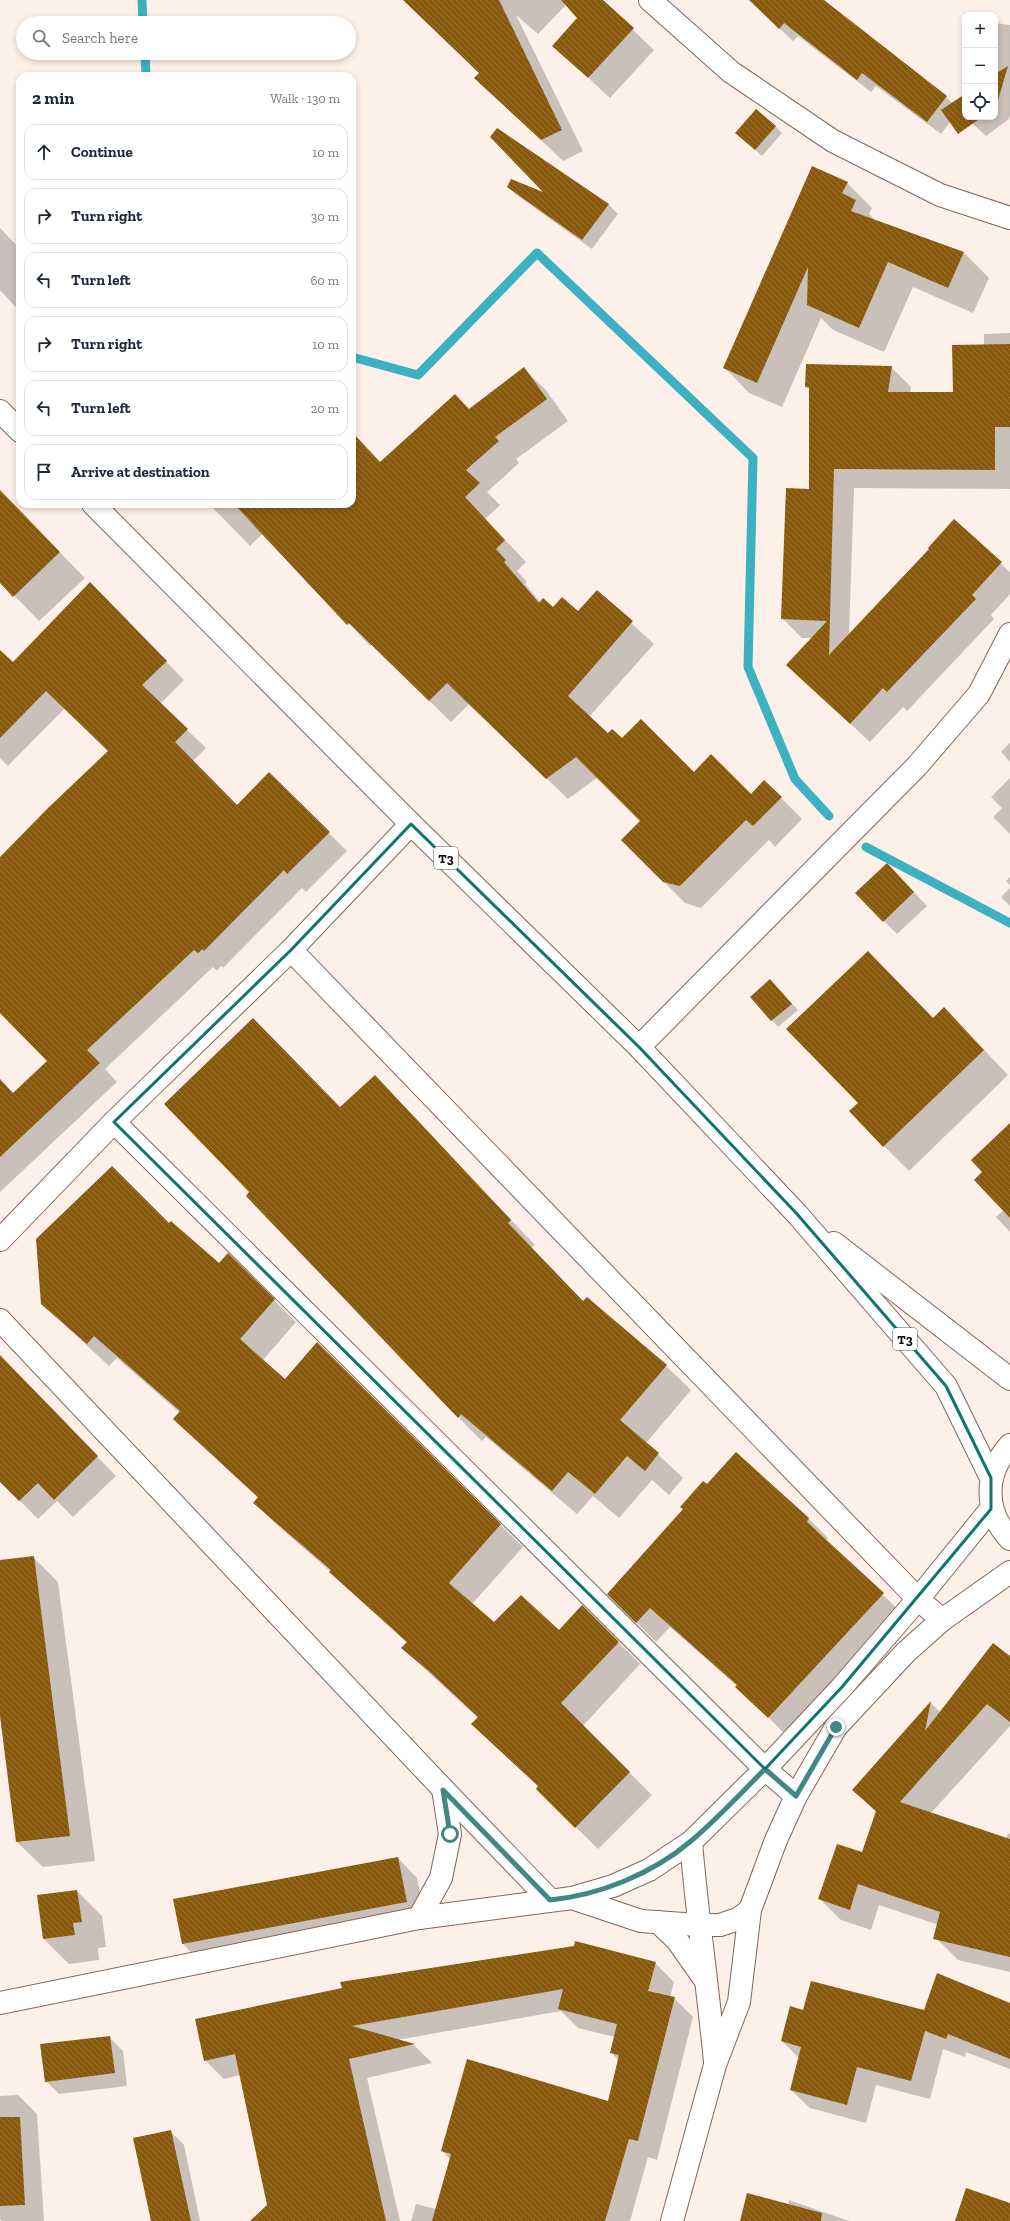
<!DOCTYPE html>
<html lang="en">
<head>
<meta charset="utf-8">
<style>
	body { margin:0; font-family:"Zilla Slab",serif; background:#f6f6f7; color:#1f2937 }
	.controls { position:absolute; right:12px; top:12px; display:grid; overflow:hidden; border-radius:8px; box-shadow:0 2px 6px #0003 }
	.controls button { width:36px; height:36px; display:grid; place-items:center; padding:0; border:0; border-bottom:1px solid #e0e1e3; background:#fff; color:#1f2937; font:20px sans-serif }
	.stop { position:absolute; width:12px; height:12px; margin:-9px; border:3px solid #408884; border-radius:50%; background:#fff }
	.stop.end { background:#408884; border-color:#fff; box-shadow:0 1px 4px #0008 }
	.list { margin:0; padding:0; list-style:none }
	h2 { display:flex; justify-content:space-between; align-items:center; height:52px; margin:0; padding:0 16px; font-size:17px }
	h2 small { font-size:13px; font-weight:400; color:#747a83 }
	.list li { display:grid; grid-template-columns:26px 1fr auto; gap:12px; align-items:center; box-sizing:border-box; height:56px; margin:0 8px 8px; padding:0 8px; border:1px solid #e0e1e3; border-radius:12px }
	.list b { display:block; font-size:15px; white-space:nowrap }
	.list em { font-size:13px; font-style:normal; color:#747a83 }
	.icon { flex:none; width:22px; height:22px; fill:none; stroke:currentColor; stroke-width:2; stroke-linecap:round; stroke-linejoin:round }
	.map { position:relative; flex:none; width:1010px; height:2221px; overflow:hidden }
	.search { position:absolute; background:#fff; box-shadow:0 2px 6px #0003; left:16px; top:16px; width:340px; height:44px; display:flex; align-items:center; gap:10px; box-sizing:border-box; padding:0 14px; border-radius:22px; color:#747a83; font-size:15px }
	.panel { position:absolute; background:#fff; box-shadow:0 2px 6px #0003; left:16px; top:72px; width:340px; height:436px; border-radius:12px }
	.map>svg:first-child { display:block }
</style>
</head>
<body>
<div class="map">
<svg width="1010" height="2221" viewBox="0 0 1010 2221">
	<defs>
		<pattern id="building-back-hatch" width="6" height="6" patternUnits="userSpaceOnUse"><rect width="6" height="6" fill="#88590b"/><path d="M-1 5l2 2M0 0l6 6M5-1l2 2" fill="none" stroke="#97753e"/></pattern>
	</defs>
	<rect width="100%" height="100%" fill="#fdf0e9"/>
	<g fill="#0003">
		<path d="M 404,0 L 602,0 L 654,50 L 610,98 L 554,46 L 579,18 L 566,5 L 538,34 L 516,15 L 583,151 L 563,161 L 476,78 L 480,74 Z"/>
		<path d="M 749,0 L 822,0 L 946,97 L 959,110 L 941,134 L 876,86 L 871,92 L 798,36 L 793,41 Z"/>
		<path d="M 995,23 L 1010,25 L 1010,115 L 1009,119 L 986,136 L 973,124 L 974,117 L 995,117 Z"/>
		<path d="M 775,126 L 782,133 L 762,156 L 736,133 Z"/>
		<path d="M 498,129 L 609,205 L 618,214 L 592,249 L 518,196 L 508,187 L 547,194 Z"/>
		<path d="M 847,183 L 872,208 L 869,214 L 875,220 L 964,253 L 989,278 L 973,313 L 913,287 L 884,352 L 833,330 L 821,318 L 782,407 L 749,393 L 724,367 Z"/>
		<path d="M 0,228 L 20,249 L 20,312 L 0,290 Z"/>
		<path d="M 1010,333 L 1010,489 L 854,488 L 849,635 L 931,549 L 954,521 L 1010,572 L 1010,594 L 991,615 L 994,619 L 907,711 L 903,707 L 870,742 L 788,665 L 813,638 L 802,638 L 782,618 L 810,490 L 810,390 L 806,387 L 891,367 L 911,387 L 910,393 L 954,393 L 984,345 L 984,334 Z"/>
		<path d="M 524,369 L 546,390 L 568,421 L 516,459 L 519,463 L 487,492 L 500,505 L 485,519 L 526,562 L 517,571 L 527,582 L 525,584 L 541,603 L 553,609 L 578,613 L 597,592 L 654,644 L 589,717 L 608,734 L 694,773 L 751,795 L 764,781 L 802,819 L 775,847 L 769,840 L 701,908 L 685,903 L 622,840 L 641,821 L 598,777 L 568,799 L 469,704 L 451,722 L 371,644 L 370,646 L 263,533 L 250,546 L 209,504 L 352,504 L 352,438 L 380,463 L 469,410 Z"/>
		<path d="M 0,491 L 85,578 L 39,621 L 0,581 Z"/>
		<path d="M 108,602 L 184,680 L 160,704 L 206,748 L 193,761 L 237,806 L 269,774 L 347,851 L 306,892 L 302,888 L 223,968 L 221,966 L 217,971 L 213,967 L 105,1069 L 117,1082 L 0,1192 L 0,1105 L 49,1061 L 0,1012 L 0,858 L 110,751 L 65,708 L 8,766 L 0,758 L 0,656 L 13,664 Z"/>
		<path d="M 1010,743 L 1010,762 L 1001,752 Z"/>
		<path d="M 1010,778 L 1010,834 L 993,817 L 1002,808 L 991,797 Z"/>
		<path d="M 1010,877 L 1010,885 L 1006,881 Z"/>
		<path d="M 900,878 L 927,906 L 897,934 L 884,921 Z"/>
		<path d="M 1010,888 L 1010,906 L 1001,897 Z"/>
		<path d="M 770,980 L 798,1010 L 778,1027 L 772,1020 Z"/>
		<path d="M 933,1019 L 969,1034 L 1008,1075 L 909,1171 L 884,1146 Z"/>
		<path d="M 375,1076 L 535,1245 L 531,1248 L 583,1302 L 587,1298 L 666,1366 L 691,1390 L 646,1443 L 683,1478 L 669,1495 L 652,1480 L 619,1518 L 593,1496 L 577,1514 L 486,1437 L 482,1441 L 458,1417 L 340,1108 Z"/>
		<path d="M 1010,1133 L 1010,1232 L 996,1217 L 1004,1210 L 984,1172 Z"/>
		<path d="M 169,1224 L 219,1264 L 228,1254 L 296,1322 L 263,1360 L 285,1380 L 317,1344 L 523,1547 L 472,1604 L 494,1623 L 559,1632 L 582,1607 L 640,1664 L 583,1726 L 652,1795 L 598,1849 L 537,1789 L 539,1787 L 495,1746 L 478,1718 L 402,1648 L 407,1643 L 331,1572 L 277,1525 L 254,1503 L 258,1498 L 174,1419 L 180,1413 L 117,1358 L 109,1366 L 42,1304 Z"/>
		<path d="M 0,1360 L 20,1377 L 116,1476 L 73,1517 L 57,1501 L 38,1519 L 0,1481 Z"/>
		<path d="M 736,1454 L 809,1519 L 828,1538 L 826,1541 L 902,1613 L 787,1736 L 737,1686 L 670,1627 L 656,1642 L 608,1594 Z"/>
		<path d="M 33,1557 L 58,1582 L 95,1861 L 43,1867 L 17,1842 L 0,1709 L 0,1561 Z"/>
		<path d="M 1010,1657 L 1010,1726 L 931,1813 L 1006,1839 L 1008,1833 L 1010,1834 L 1010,1972 L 958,1960 L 937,1939 L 939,1925 L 879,1905 L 871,1930 L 841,1920 L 820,1899 L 863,1853 L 877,1813 L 853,1790 L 931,1703 L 940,1712 Z"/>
		<path d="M 398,1858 L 417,1878 L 426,1922 L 202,1964 L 183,1944 L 174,1900 Z"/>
		<path d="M 77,1891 L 102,1916 L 106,1947 L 98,1948 L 99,1960 L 69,1964 L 44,1939 Z"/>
		<path d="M 655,1963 L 674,1982 L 670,1997 L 674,1998 L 693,2017 L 657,2160 L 648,2157 L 630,2221 L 411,2221 L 416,2204 L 436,2209 L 451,2160 L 442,2151 L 609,2102 L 619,2061 L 611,2052 L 615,2037 L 578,2028 L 561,2011 L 397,2040 L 414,2045 L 432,2063 L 367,2078 L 400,2221 L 252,2221 L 269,2206 L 240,2075 L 224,2079 L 205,2060 L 196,2020 Z"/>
		<path d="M 1010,2004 L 1010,2069 L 966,2052 L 965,2057 L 943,2049 L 930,2099 L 876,2085 L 866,2123 L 810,2108 L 791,2090 L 799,2058 L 782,2041 L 804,2011 L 924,2012 Z"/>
		<path d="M 110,2038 L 123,2051 L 127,2086 L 59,2094 L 46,2081 Z"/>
		<path d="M 18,2095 L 37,2114 L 44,2221 L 2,2221 L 0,2219 L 0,2096 Z"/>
		<path d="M 171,2132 L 184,2145 L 200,2221 L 152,2221 Z"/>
		<path d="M 789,2200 L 849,2221 L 741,2221 L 788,2205 Z"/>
	</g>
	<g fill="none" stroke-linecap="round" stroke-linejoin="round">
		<g stroke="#3db1c1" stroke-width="9">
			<path d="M 142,0 L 143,23"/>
			<path d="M 145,53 L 146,76"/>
			<path d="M 352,357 L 418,375 L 537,253 L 753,458 L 748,667 L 795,779 L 829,816"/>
			<path d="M 866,847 L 1010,923"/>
		</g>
	</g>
	<g fill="url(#building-back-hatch)">
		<path d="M 403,0 L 499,0 L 562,130 L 541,140 L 474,78 L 479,73 Z"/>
		<path d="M 561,0 L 603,0 L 634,28 L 588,78 L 552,46 L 577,18 Z"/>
		<path d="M 749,0 L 824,0 L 947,96 L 927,122 L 862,73 L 857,80 L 784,23 L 779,29 Z"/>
		<path d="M 1008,66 L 996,107 L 995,108 L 995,74 Z"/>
		<path d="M 965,94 L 965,117 L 982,117 L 958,134 L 941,110 Z"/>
		<path d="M 756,109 L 776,126 L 755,150 L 735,133 Z"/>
		<path d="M 497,128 L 609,204 L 582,240 L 507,187 L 511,179 L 543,192 L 490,137 Z"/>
		<path d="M 812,166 L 848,182 L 842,193 L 856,200 L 851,211 L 964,252 L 948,288 L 888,262 L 859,328 L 807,305 L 808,267 L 757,383 L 723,368 Z"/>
		<path d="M 1010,344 L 1010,427 L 995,427 L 995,470 L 834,469 L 829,655 L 929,549 L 928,548 L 954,519 L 1002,562 L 972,595 L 976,599 L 887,692 L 883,688 L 850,724 L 786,665 L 827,621 L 781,619 L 786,488 L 809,489 L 809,387 L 805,387 L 806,364 L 892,366 L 888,392 L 953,392 L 952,345 Z"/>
		<path d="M 524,367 L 547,399 L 495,437 L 499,441 L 466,470 L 480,483 L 465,497 L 505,540 L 496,549 L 506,560 L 504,562 L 539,603 L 543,598 L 553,607 L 562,597 L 578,611 L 597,590 L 633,621 L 568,696 L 608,733 L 612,729 L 622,738 L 641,719 L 694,772 L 711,754 L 751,794 L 764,780 L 782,797 L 753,826 L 746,820 L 680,886 L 663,882 L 621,840 L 640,821 L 576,757 L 546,779 L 447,683 L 429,701 L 349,623 L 347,625 L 234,504 L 352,504 L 352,432 L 380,462 L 455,394 L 469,409 Z"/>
		<path d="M 0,490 L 60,552 L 13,597 L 0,583 Z"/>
		<path d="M 90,582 L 167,661 L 142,685 L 188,729 L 175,742 L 237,805 L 269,772 L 330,832 L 287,874 L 284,870 L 204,951 L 203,949 L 198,953 L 194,950 L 87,1050 L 100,1063 L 0,1157 L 0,1079 L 13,1093 L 47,1061 L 0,1013 L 0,857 L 47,809 L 108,751 L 46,691 L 0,738 L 0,650 L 13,662 Z"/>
		<path d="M 887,863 L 914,892 L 883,922 L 855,893 Z"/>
		<path d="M 868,951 L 933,1018 L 944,1007 L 984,1050 L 883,1147 L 849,1111 L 858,1103 L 786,1029 Z"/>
		<path d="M 770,979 L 792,1004 L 771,1021 L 750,997 Z"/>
		<path d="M 253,1018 L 340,1107 L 375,1075 L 511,1220 L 508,1223 L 583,1301 L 587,1297 L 667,1365 L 620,1420 L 659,1453 L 645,1471 L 627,1456 L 595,1494 L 568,1472 L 552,1491 L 461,1414 L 458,1418 L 246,1196 L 249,1192 L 164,1104 Z"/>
		<path d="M 1010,1123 L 1010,1218 L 974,1180 L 982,1172 L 971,1160 Z"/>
		<path d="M 112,1166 L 169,1223 L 171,1221 L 219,1263 L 228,1253 L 275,1299 L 240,1339 L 285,1379 L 317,1342 L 501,1524 L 449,1583 L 494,1622 L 521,1595 L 559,1630 L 582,1605 L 619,1642 L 561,1703 L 630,1772 L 575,1828 L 536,1789 L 538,1786 L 471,1724 L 478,1717 L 430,1672 L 401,1648 L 407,1642 L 329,1572 L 331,1570 L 253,1503 L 258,1497 L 173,1419 L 180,1411 L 94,1336 L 87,1344 L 41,1304 L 36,1239 Z"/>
		<path d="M 0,1355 L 98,1456 L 54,1500 L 38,1483 L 19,1501 L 0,1482 Z"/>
		<path d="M 736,1452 L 809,1518 L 807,1522 L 884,1593 L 768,1718 L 735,1687 L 737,1685 L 650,1608 L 636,1623 L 607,1594 L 683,1509 L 680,1507 L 703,1481 L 707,1484 Z"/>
		<path d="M 34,1556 L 70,1836 L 16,1842 L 0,1716 L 0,1560 Z"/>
		<path d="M 993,1643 L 1010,1656 L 1010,1722 L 987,1704 L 900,1802 L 1010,1839 L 1010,1957 L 933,1939 L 940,1912 L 858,1884 L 850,1910 L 818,1899 L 837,1844 L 862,1852 L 876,1811 L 852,1790 L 931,1701 L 925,1731 Z"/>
		<path d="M 398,1857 L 407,1902 L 182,1944 L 173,1899 Z"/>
		<path d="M 77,1890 L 82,1922 L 73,1923 L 75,1935 L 43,1939 L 37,1895 Z"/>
		<path d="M 575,1941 L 656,1962 L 648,1991 L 675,1997 L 638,2141 L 629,2139 L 605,2221 L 432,2221 L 451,2154 L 441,2151 L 467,2059 L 608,2101 L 619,2055 L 610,2053 L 617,2024 L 558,2009 L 563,1989 L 352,2026 L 415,2044 L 349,2059 L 386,2221 L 250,2221 L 267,2205 L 235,2054 L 204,2061 L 195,2019 L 342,1988 L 340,1982 L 574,1946 Z"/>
		<path d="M 937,1973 L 1010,2003 L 1010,2059 L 948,2034 L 946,2039 L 925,2031 L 911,2081 L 857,2067 L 847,2105 L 790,2090 L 801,2047 L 781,2041 L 790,2006 L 803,2010 L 811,1981 L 924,2010 Z"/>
		<path d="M 110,2036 L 115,2073 L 45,2082 L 40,2044 Z"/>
		<path d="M 0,2117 L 20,2117 L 25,2205 L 0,2206 Z"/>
		<path d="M 171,2130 L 191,2221 L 151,2221 L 133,2138 Z"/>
		<path d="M 966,2188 L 1010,2203 L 1010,2221 L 955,2221 Z"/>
		<path d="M 747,2193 L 822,2213 L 821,2221 L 740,2221 Z"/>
	</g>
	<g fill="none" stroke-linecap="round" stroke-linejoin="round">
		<defs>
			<g id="minor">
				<path d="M 650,0 L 731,72 L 833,141 L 940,195 L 1010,218"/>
				<path d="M 291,950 L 918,1599 L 942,1620"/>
				<path d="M 639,1047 L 917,766 L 979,694 L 1010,634"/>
				<path d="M 114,1122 L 765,1769 L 796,1796"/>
				<path d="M 0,1240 L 114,1122 L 291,950 L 411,824"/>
				<path d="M 0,1320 L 443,1789 L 550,1900"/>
				<path d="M 691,1842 C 697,1915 708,1988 715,2062"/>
				<path d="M 572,1898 L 641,1921 L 698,1925 L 720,1925 L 738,1919 L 750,1910"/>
				<path d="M 419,1918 L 441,1878 L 450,1834 L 443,1789"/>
				<path d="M 658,1922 L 677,1940 L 703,1977"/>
				<path d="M 0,2003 L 419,1918 L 572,1898 L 613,1886 L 649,1870 L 691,1842 L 765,1769 L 842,1687 L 918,1599 L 991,1509"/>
				<path d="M 672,2221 L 715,2065 L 739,2002 L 750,1910 L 776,1840 L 796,1796 L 836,1727 L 906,1652 L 942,1620 L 1010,1572"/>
			</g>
			<g id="highway">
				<path d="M 0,411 L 20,431"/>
				<path d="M 93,504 L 411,824 L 639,1047 L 797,1214 L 946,1386 L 991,1478"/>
				<path d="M 834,1243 L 1010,1379"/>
				<path d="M 1010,1445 C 984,1474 984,1511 1010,1539"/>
			</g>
		</defs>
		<use href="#minor" stroke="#836758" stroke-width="24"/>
		<use href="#highway" stroke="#836758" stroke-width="24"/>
		<use href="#minor" stroke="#fff" stroke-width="22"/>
		<use href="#highway" stroke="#fff" stroke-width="22"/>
	</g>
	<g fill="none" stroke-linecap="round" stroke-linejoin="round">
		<path stroke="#408884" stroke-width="5" d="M 450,1834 L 443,1790 L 550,1900 C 600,1895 652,1874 691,1841 C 717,1819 741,1793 765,1769 L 796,1796 L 836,1727"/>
	</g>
	<path fill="none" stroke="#0f766e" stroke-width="3" stroke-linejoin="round" d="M 411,824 L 639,1047 L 797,1214 L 946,1386 L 991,1478 L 991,1509 L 842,1687 L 765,1769 L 114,1122 L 291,950 Z"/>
	<g text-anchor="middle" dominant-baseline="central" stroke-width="3" stroke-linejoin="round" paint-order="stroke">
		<g fill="#fff" stroke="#5b5451" stroke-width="1">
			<rect x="434" y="847" width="24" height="22" rx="3"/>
			<rect x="893" y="1328" width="24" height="22" rx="3"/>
		</g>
		<g font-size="13" font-weight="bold" fill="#150a06">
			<text x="446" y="858">T3</text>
			<text x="905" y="1339">T3</text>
		</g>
	</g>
</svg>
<div class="controls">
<button>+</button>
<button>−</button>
<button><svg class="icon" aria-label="locate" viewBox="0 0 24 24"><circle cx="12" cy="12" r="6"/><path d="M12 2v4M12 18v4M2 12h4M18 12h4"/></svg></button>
</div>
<div class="stop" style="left:450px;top:1834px"></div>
<div class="stop end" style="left:836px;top:1727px"></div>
<div class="search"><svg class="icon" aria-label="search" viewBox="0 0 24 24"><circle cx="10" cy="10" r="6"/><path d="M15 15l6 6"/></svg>Search here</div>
<section class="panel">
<h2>2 min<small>Walk · 130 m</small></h2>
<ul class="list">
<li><svg class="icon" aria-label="ahead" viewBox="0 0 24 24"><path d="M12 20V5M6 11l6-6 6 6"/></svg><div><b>Continue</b></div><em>10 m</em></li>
<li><svg class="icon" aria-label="right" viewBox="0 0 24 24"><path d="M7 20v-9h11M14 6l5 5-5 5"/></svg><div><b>Turn right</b></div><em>30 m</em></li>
<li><svg class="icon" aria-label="left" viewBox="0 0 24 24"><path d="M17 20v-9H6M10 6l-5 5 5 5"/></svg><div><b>Turn left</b></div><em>60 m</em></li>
<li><svg class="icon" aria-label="right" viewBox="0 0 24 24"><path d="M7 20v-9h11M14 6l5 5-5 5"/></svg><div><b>Turn right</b></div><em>10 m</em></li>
<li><svg class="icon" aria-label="left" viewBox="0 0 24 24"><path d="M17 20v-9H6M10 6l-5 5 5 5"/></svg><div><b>Turn left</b></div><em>20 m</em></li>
<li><svg class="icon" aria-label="arrive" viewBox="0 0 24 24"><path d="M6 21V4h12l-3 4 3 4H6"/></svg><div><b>Arrive at destination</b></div></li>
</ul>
</section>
</div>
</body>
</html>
